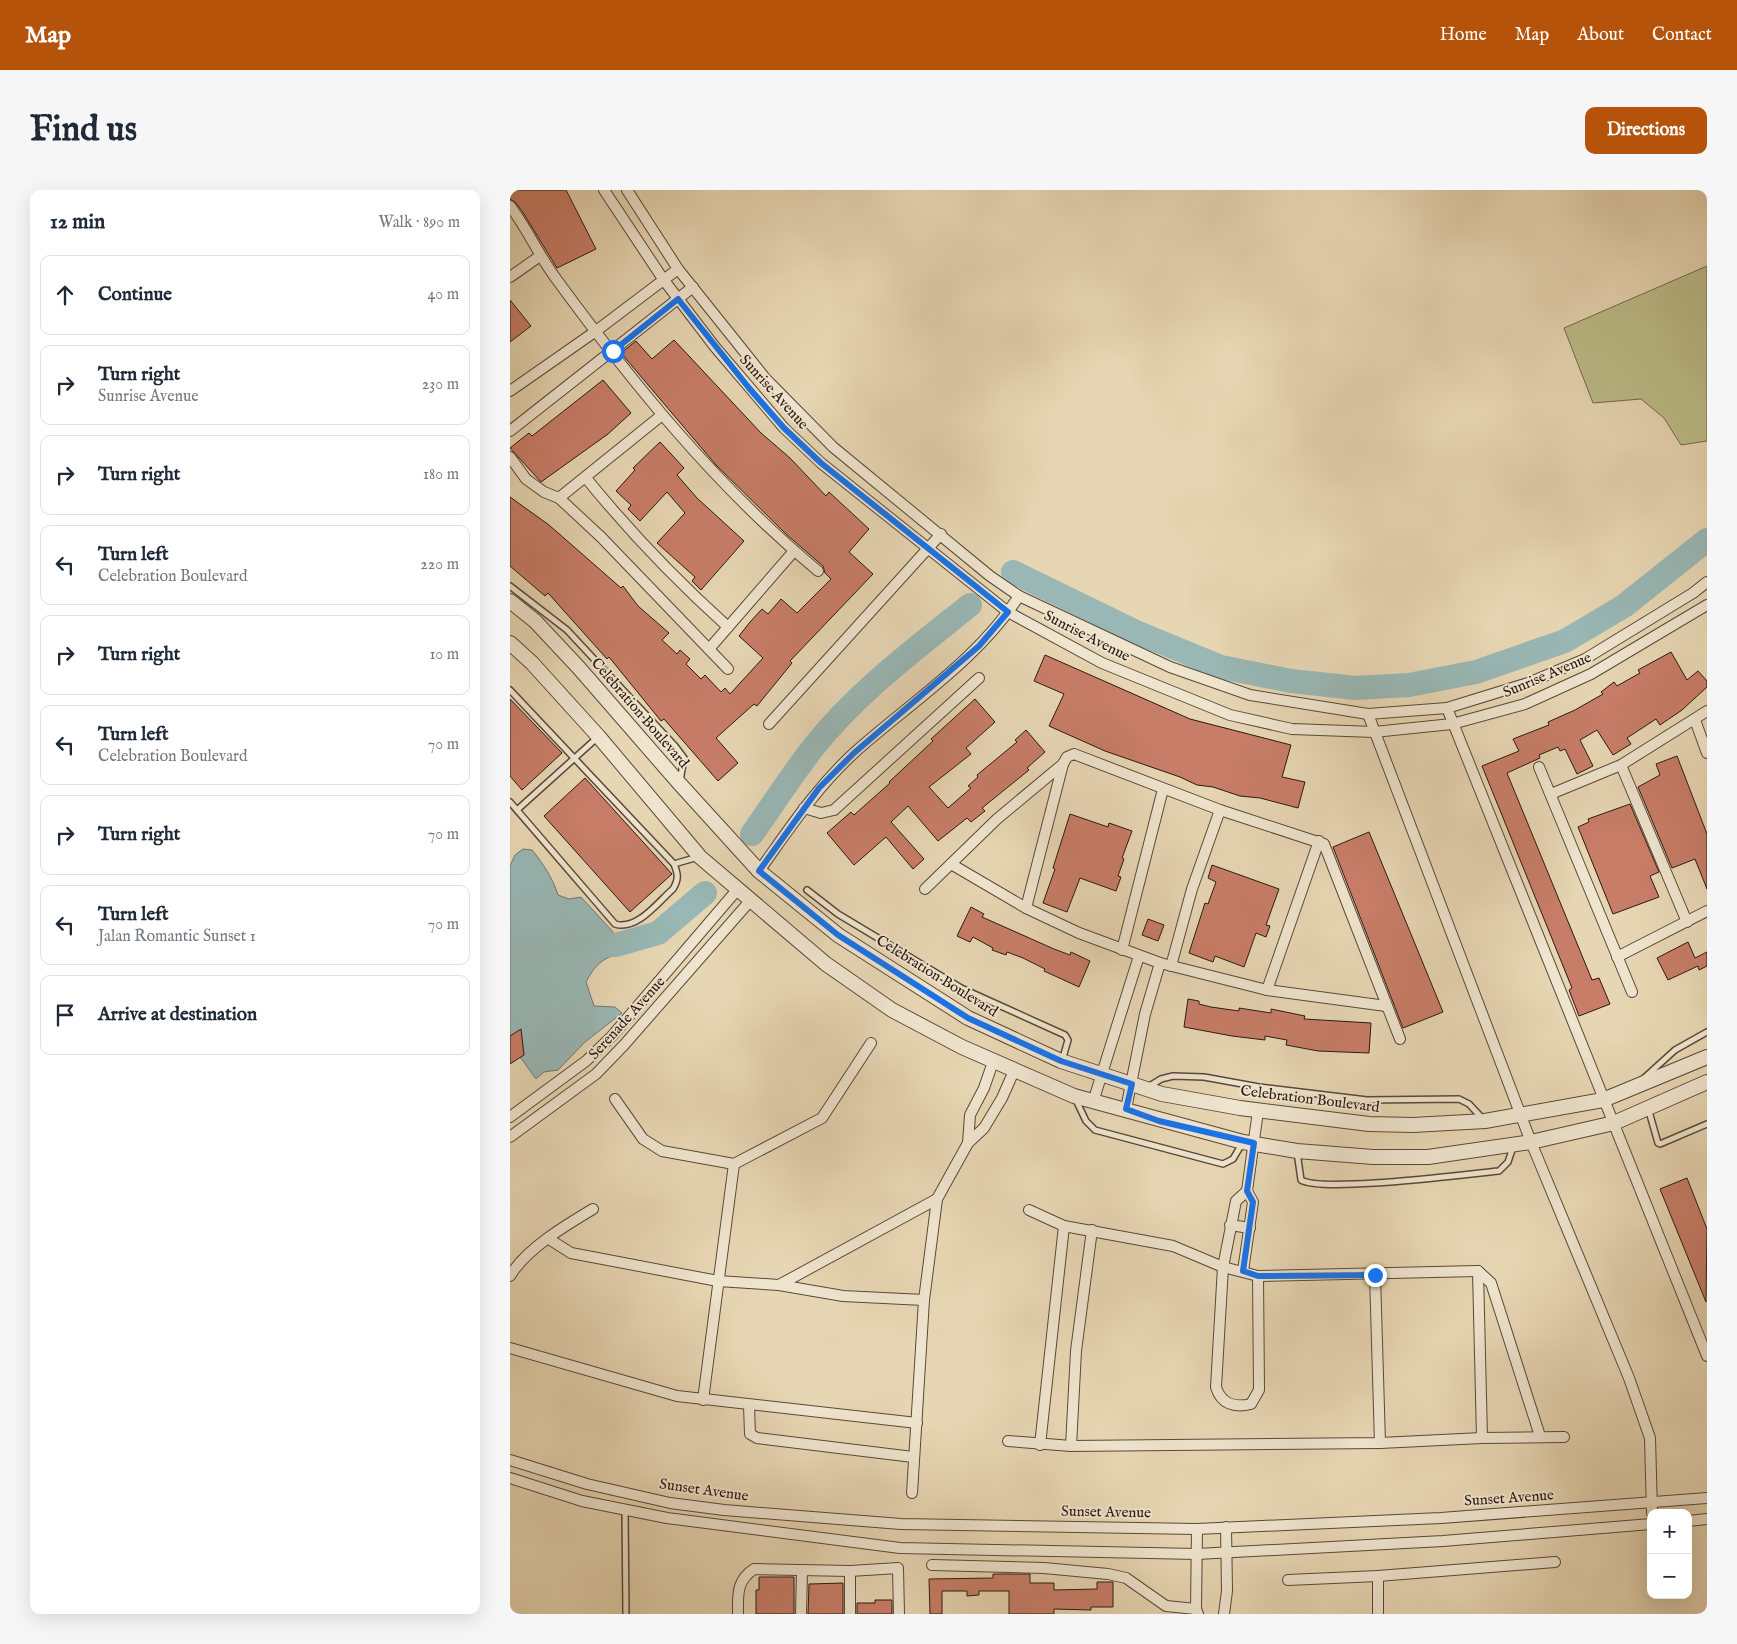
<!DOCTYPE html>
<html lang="en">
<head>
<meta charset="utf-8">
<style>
	body { margin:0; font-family:"IM FELL English",serif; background:#f6f6f7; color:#1f2937 }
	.controls { position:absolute; right:15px; bottom:15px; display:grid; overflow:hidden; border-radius:10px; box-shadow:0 5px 20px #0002 }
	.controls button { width:45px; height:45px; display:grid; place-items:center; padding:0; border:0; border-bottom:1px solid #e0e1e3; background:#fff; color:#1f2937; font:25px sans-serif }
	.stop { position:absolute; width:15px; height:15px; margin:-11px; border:4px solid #1a73e8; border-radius:50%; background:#fff }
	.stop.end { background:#1a73e8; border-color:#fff; box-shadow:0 1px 5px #0008 }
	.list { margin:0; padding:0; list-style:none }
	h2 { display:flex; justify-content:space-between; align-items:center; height:65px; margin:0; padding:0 20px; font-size:21px }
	h2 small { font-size:16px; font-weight:400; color:#747a83 }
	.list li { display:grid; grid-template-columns:32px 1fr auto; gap:15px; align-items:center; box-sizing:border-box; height:80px; margin:0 10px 10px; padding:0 10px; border:1px solid #e0e1e3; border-radius:10px }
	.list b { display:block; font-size:19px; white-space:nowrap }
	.list p { margin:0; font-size:16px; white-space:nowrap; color:#747a83 }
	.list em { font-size:16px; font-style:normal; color:#747a83 }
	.icon { flex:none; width:28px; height:28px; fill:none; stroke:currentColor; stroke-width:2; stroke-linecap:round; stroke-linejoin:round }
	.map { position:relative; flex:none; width:1197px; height:1424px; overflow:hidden; border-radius:10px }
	header { display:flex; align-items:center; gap:30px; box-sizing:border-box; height:70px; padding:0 25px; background:#b45309; color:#fff }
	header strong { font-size:24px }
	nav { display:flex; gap:28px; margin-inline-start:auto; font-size:18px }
	.intro { display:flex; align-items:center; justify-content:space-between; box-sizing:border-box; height:120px; padding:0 30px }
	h1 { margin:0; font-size:35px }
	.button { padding:12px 22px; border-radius:10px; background:#b45309; color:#fff; font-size:18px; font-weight:700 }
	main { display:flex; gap:30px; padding:0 30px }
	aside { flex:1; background:#fff; border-radius:10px; box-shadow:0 5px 20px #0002 }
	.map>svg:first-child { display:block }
</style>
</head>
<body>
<header>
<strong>Map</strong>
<nav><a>Home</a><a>Map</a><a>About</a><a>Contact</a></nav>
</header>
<div class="intro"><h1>Find us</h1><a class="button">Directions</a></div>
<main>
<aside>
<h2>12 min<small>Walk · 890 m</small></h2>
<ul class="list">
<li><svg class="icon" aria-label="ahead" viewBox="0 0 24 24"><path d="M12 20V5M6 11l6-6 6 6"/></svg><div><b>Continue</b></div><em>40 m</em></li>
<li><svg class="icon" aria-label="right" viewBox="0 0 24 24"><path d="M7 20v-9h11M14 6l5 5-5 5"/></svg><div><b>Turn right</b><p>Sunrise Avenue</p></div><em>230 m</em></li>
<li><svg class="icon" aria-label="right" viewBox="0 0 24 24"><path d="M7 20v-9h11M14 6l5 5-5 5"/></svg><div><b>Turn right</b></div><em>180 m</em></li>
<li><svg class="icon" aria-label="left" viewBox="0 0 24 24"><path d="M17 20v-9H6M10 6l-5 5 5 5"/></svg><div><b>Turn left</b><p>Celebration Boulevard</p></div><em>220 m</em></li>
<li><svg class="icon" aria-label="right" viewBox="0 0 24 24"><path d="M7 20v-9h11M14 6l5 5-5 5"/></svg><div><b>Turn right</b></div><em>10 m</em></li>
<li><svg class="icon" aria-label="left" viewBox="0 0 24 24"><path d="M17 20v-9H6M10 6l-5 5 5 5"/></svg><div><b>Turn left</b><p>Celebration Boulevard</p></div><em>70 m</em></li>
<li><svg class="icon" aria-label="right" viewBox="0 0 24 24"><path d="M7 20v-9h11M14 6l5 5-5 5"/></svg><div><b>Turn right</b></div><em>70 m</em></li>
<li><svg class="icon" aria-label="left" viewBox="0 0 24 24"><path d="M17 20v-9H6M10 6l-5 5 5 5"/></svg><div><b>Turn left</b><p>Jalan Romantic Sunset 1</p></div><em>70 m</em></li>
<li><svg class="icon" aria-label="arrive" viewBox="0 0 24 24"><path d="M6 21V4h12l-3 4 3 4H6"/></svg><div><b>Arrive at destination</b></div></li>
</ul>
</aside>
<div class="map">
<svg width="1197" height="1424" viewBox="0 0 1197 1424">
	<rect width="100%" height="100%" fill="#e7d6b3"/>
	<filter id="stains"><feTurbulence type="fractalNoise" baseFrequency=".004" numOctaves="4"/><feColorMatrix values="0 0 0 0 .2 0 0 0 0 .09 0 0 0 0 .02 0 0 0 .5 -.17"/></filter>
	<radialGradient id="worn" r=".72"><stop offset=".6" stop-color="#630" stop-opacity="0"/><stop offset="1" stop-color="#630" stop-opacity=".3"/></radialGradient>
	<path fill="#bbbc89" stroke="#726a4c" d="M 1197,76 L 1197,251 L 1171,255 L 1154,228 L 1131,209 L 1083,213 L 1054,138 Z"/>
	<path fill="#99b7b5" stroke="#6d7773" d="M 13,659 L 22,660 C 33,673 43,689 48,705 L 59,709 L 71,707 L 103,742 L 106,755 L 111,763 C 92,768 85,775 76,792 L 84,816 L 105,817 L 112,823 L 75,852 L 48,880 L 34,882 L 26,889 L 0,853 L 0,676 L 5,665 Z"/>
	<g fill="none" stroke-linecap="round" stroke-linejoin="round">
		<g stroke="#99b7b5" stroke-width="24">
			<path d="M 503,382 L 626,442 L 711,477 L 781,491 L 846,498 L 899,495 L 966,482 L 1055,451 L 1114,416 L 1197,350"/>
			<path d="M 242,644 C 262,616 281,586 302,559 C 346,503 405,459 460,415"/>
			<path d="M 73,753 L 106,755 L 148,743 L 195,703"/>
		</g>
	</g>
	<g fill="#c87d68" stroke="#2a1810">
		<path d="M 0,0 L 56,0 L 86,59 L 47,78 L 12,21 L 5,12 L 0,9 Z"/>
		<path d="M 0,110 L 21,136 L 0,152 Z"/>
		<path d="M 164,150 L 251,243 L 280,268 L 316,306 L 319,302 L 359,339 L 339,362 L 363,384 L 280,471 L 282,473 L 247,516 L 244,514 L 206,548 L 228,573 L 208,591 L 154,529 L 151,531 L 99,467 L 97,469 L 38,403 L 35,406 L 0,376 L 0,307 L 39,335 L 111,398 L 113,396 L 128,416 L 159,443 L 152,450 L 167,464 L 170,460 L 180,469 L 176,474 L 191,489 L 195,485 L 211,502 L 215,498 L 220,504 L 253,468 L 229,446 L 240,432 L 252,419 L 258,424 L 271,409 L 287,423 L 321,389 L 315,383 L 313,376 L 276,344 L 206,275 L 111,163 L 126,151 L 142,169 Z"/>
		<path d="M 93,190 L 121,223 L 98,244 L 31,292 L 0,258 L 19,243 L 22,246 Z"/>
		<path d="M 150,252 L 174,278 L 167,285 L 187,308 L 234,351 L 191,400 L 182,391 L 185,387 L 147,353 L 175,323 L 157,302 L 130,331 L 118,319 L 121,315 L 106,301 L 125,280 L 123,278 Z"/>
		<path d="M 1161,462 L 1177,490 L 1188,481 L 1197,491 L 1197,497 L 1172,520 L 1150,535 L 1146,529 L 1117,548 L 1121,554 L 1103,565 L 1087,540 L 1070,550 L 1083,576 L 1067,584 L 1055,559 L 1050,561 L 1048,557 L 1029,565 L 1030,568 L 997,583 L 1082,790 L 1089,788 L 1100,814 L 1069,826 L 1059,800 L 1062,798 L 972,576 L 1009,561 L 1003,549 L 1039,535 L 1038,532 L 1065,520 L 1093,504 L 1091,502 L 1104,492 L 1107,496 L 1130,483 L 1128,480 Z"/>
		<path d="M 535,465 L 680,529 L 781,555 L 772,587 L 795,592 L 788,618 L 750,608 L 730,606 L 703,597 L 687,595 L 670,587 L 595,561 L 539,536 L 554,504 L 524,491 Z"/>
		<path d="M 0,509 L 52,563 L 12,600 L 0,586 Z"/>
		<path d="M 465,509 L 485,532 L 456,558 L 461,564 L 419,597 L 438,618 L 461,598 L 458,596 L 468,587 L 467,585 L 507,552 L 505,550 L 516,540 L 535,562 L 517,578 L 519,580 L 472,618 L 475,621 L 461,632 L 457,628 L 428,651 L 398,616 L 381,632 L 414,669 L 403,679 L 376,647 L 344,675 L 317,643 L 341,622 L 344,625 L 380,593 L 379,592 L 423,551 L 421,549 Z"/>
		<path d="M 1167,566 L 1197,644 L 1197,699 L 1185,669 L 1162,678 L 1128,597 L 1150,585 L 1146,574 Z"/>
		<path d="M 75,588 L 162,684 L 120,722 L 34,626 Z"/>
		<path d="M 1120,614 L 1149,682 L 1140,686 L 1149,707 L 1103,724 L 1068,637 L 1079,632 L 1078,629 Z"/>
		<path d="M 560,624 L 598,637 L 599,633 L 622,641 L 612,668 L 614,669 L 608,686 L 611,687 L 606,701 L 570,688 L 557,722 L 533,713 L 545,679 L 543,678 Z"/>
		<path d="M 859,642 L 933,822 L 893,838 L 823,657 Z"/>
		<path d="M 702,675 L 769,699 L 756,735 L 760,736 L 756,747 L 746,743 L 734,777 L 705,766 L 703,772 L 679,763 L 695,713 L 698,714 L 706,692 L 698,688 Z"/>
		<path d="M 461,717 L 474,724 L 472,727 L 544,759 L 560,765 L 561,762 L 580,771 L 569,797 L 534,781 L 535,779 L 513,768 L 497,762 L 496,765 L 482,760 L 483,758 L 463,747 L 460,752 L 447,746 Z"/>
		<path d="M 638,729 L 654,735 L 648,751 L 632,745 Z"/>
		<path d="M 1178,752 L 1185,768 L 1197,762 L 1197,776 L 1189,780 L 1188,776 L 1158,790 L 1147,768 Z"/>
		<path d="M 678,809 L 689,811 L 689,814 L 701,817 L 729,821 L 729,818 L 761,823 L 761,819 L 795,826 L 794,829 L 861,833 L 859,863 L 808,861 L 776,855 L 777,850 L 755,846 L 755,850 L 722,846 L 674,837 Z"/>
		<path d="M 11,839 L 14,865 L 0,874 L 0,846 Z"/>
		<path d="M 1177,988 L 1197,1039 L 1196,1112 L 1150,999 Z"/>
		<path d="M 483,1384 L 520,1384 L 520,1393 L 544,1393 L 544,1400 L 587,1399 L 587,1392 L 603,1392 L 603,1417 L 581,1417 L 581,1420 L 544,1419 L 544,1424 L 499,1424 L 499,1401 L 469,1401 L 469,1405 L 457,1406 L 457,1401 L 432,1401 L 432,1424 L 420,1424 L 419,1389 L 483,1388 Z"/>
		<path d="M 249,1387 L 284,1387 L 284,1424 L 246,1424 L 246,1400 L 249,1400 Z"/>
		<path d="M 333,1393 L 333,1424 L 298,1424 L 299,1394 Z"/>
		<path d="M 365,1410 L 382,1410 L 382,1424 L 347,1424 L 347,1413 L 365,1413 Z"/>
	</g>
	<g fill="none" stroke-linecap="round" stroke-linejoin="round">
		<defs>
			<g id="service">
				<path d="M 0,396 L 57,440 L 165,556 L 174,568 L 170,591"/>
				<path d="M 0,500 L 164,674 C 168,684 169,689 163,699 C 148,712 127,741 105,734 L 0,612"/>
				<path d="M 7,620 L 88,547"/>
				<path d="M 164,674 L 188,667"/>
				<path d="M 297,700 L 328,724 L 451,798 L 555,845 L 558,850 L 552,871"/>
				<path d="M 1133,889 L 1165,860 L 1197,842"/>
				<path d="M 638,897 L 651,889 L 663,886 L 694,887 L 749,897 L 857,910 L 949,909 L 959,914 L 973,929"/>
				<path d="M 565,908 L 576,931 L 585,940 L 713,974 L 723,969 L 733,952"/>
				<path d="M 1138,918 L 1148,953 L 1150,954 L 1197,934"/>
				<path d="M 787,962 L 791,990 C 813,1003 956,984 989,981 L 998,972 L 1003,957"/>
				<path d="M 115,1320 L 116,1424"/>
			</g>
			<g id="minor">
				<path d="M 94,0 L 153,89 L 205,157 L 274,238 L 311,273 L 498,422 L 592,473 L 720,525 L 782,539 L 864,542 L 942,534 L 1015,514 L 1081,484 L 1197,415"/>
				<path d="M 117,0 L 168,79 L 228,154 L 255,188 L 323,257 L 480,386 L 509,406 L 660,477 L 740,505 L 858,524 L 937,518 L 1018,493 L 1075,469 L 1183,403 L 1197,392"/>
				<path d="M 0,16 C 18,40 29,66 47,90 C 124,195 207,297 308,381"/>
				<path d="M 0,87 L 30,66"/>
				<path d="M 0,201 L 86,141 L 168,79"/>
				<path d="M 0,241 L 183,97"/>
				<path d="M 0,267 L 16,289 L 34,302 L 49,308 L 91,347 L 218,479"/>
				<path d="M 76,288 C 119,341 167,391 218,437"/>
				<path d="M 49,308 L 152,225"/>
				<path d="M 199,459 L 284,361"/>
				<path d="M 937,518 L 1197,1166"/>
				<path d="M 858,524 L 1021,952 L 1119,1188 L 1140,1248 L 1142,1323"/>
				<path d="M 1185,530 L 1197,563"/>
				<path d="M 259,534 L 431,344"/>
				<path d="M 1111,575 L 1177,732"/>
				<path d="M 1029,577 L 1122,802"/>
				<path d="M 1041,604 L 1111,575 L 1197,521"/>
				<path d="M 294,618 L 311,623 L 324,620 L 469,488"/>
				<path d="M 441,674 L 516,718 L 569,743 L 650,773 L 757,800 L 876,816"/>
				<path d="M 249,681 C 280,638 305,599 344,563 C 400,513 468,470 509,406"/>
				<path d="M 415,699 L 487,629 L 553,574 L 557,567 L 564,564 L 710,620 L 814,654 L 890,849"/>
				<path d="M 516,718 L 553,574"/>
				<path d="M 612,760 L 653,599"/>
				<path d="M 1107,767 L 1197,721"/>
				<path d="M 661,776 L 682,699 L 710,620"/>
				<path d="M 757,800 L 809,651"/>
				<path d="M 105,909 L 133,949 L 152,961 L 224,974 L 312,928 L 361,853"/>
				<path d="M 583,912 L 629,766"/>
				<path d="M 616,919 L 635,824 L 650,773"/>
				<path d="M 0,927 L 76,871 L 102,846 L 227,700"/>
				<path d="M 0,947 L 86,884 L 114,855 L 240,711"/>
				<path d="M 458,953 L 460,925 L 474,898 L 483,872"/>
				<path d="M 737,1001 L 748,921"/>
				<path d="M 519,1020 L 554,1036 L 663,1056 L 713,1077 L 748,1086 L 968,1081"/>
				<path d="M 720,1035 L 740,1038"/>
				<path d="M 39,1049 L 61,1063 L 208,1091 L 269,1095 L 333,1106 L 414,1110"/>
				<path d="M 733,1081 L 743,1012 L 737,1001 L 726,1011 L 713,1077 L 706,1197 C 711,1214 724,1218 741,1214 L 749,1200 L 748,1086"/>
				<path d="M 968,1081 L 981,1093 L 1030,1246"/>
				<path d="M 968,1081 L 972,1248"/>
				<path d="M 865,1085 L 870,1253"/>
				<path d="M 0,1086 C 16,1059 56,1035 83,1019"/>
				<path d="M 269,1095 L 427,1009"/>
				<path d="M 0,1158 L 167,1206 L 407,1233"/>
				<path d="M 193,1210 L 224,974"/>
				<path d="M 239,1215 L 240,1244 L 247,1248 L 403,1267"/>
				<path d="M 498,1251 L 561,1256 L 870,1253 L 972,1248 L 1054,1247"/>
				<path d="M 530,1255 L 554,1036"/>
				<path d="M 561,1256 L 566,1161 L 582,1040"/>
				<path d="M 0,1270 L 77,1294 L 160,1313 L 214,1320 L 391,1334 L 687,1339 L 931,1328 L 1197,1308"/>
				<path d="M 0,1288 L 72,1311 L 157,1328 L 390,1358 L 687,1364 L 933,1351 L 1141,1334"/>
				<path d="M 402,1303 L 414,1110 L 427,1009 L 458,953 L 474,938 L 492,908 L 504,881"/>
				<path d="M 1178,1331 L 1197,1329"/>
				<path d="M 687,1339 L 686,1419 L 688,1424"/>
				<path d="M 422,1375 L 534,1378 L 598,1384 L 616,1388 L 656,1416 L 686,1419"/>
				<path d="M 868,1386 L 868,1424"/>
				<path d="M 778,1390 L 868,1386 L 1045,1372"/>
				<path d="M 228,1424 C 228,1405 226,1391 244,1379 L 340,1381 L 388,1378 L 389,1424"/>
				<path d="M 291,1424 L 292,1381"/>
				<path d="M 340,1424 L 340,1381"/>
				<path d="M 714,1424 L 717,1401 L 716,1337"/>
			</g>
			<g id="tertiary">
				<path d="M 0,411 L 25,431 L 69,478 L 169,593 L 249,681 L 328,745 L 458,828 L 551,871 L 652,904 L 730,918 L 859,934 L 903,935 L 975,931 L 1093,910 L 1197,867"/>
				<path d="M 0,453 L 22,473 L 89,547 L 190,667 L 316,774 L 382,820 L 452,857 L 564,906 L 733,952 L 787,961 L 863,967 L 918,967 L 1021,952 L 1104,933 L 1197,892"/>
			</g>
		</defs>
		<use href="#service" stroke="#594839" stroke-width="8"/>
		<use href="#minor" stroke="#594839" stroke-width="12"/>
		<use href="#tertiary" stroke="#594839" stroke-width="16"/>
		<use href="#service" stroke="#efe4ce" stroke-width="5"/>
		<use href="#minor" stroke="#efe4ce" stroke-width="10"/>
		<use href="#tertiary" stroke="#efe4ce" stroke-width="14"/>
	</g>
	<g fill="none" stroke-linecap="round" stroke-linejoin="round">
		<path stroke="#1a73e8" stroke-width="6" d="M 103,161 L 168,109 L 239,198 L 274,238 L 311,273 L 498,422 L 469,456 L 344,563 L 309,598 L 249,681 L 328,745 L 458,828 L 551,871 L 622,894 L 616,919 L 649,931 L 744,953 L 737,1001 L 743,1012 L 733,1081 L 748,1086 L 865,1085"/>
	</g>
	<g text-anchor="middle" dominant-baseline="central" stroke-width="4" stroke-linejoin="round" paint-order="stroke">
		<g font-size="15" fill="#2a1810" stroke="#efe4ce">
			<text transform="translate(264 202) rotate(48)">Sunrise Avenue</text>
			<text transform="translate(577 446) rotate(27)">Sunrise Avenue</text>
			<text transform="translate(1037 485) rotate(-23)">Sunrise Avenue</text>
			<text transform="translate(130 523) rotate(49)">Celebration Boulevard</text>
			<text transform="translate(427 786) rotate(32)">Celebration Boulevard</text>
			<text transform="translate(117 828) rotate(-48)">Serenade Avenue</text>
			<text transform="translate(800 909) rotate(7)">Celebration Boulevard</text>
			<text transform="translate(194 1300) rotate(8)">Sunset Avenue</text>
			<text transform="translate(999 1308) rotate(-4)">Sunset Avenue</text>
			<text transform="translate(596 1322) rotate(1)">Sunset Avenue</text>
		</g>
	</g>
	<rect width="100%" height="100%" filter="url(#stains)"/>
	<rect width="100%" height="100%" fill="url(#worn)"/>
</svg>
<div class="controls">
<button>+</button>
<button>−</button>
</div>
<div class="stop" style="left:103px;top:161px"></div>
<div class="stop end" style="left:865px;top:1085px"></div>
</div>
</main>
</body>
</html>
